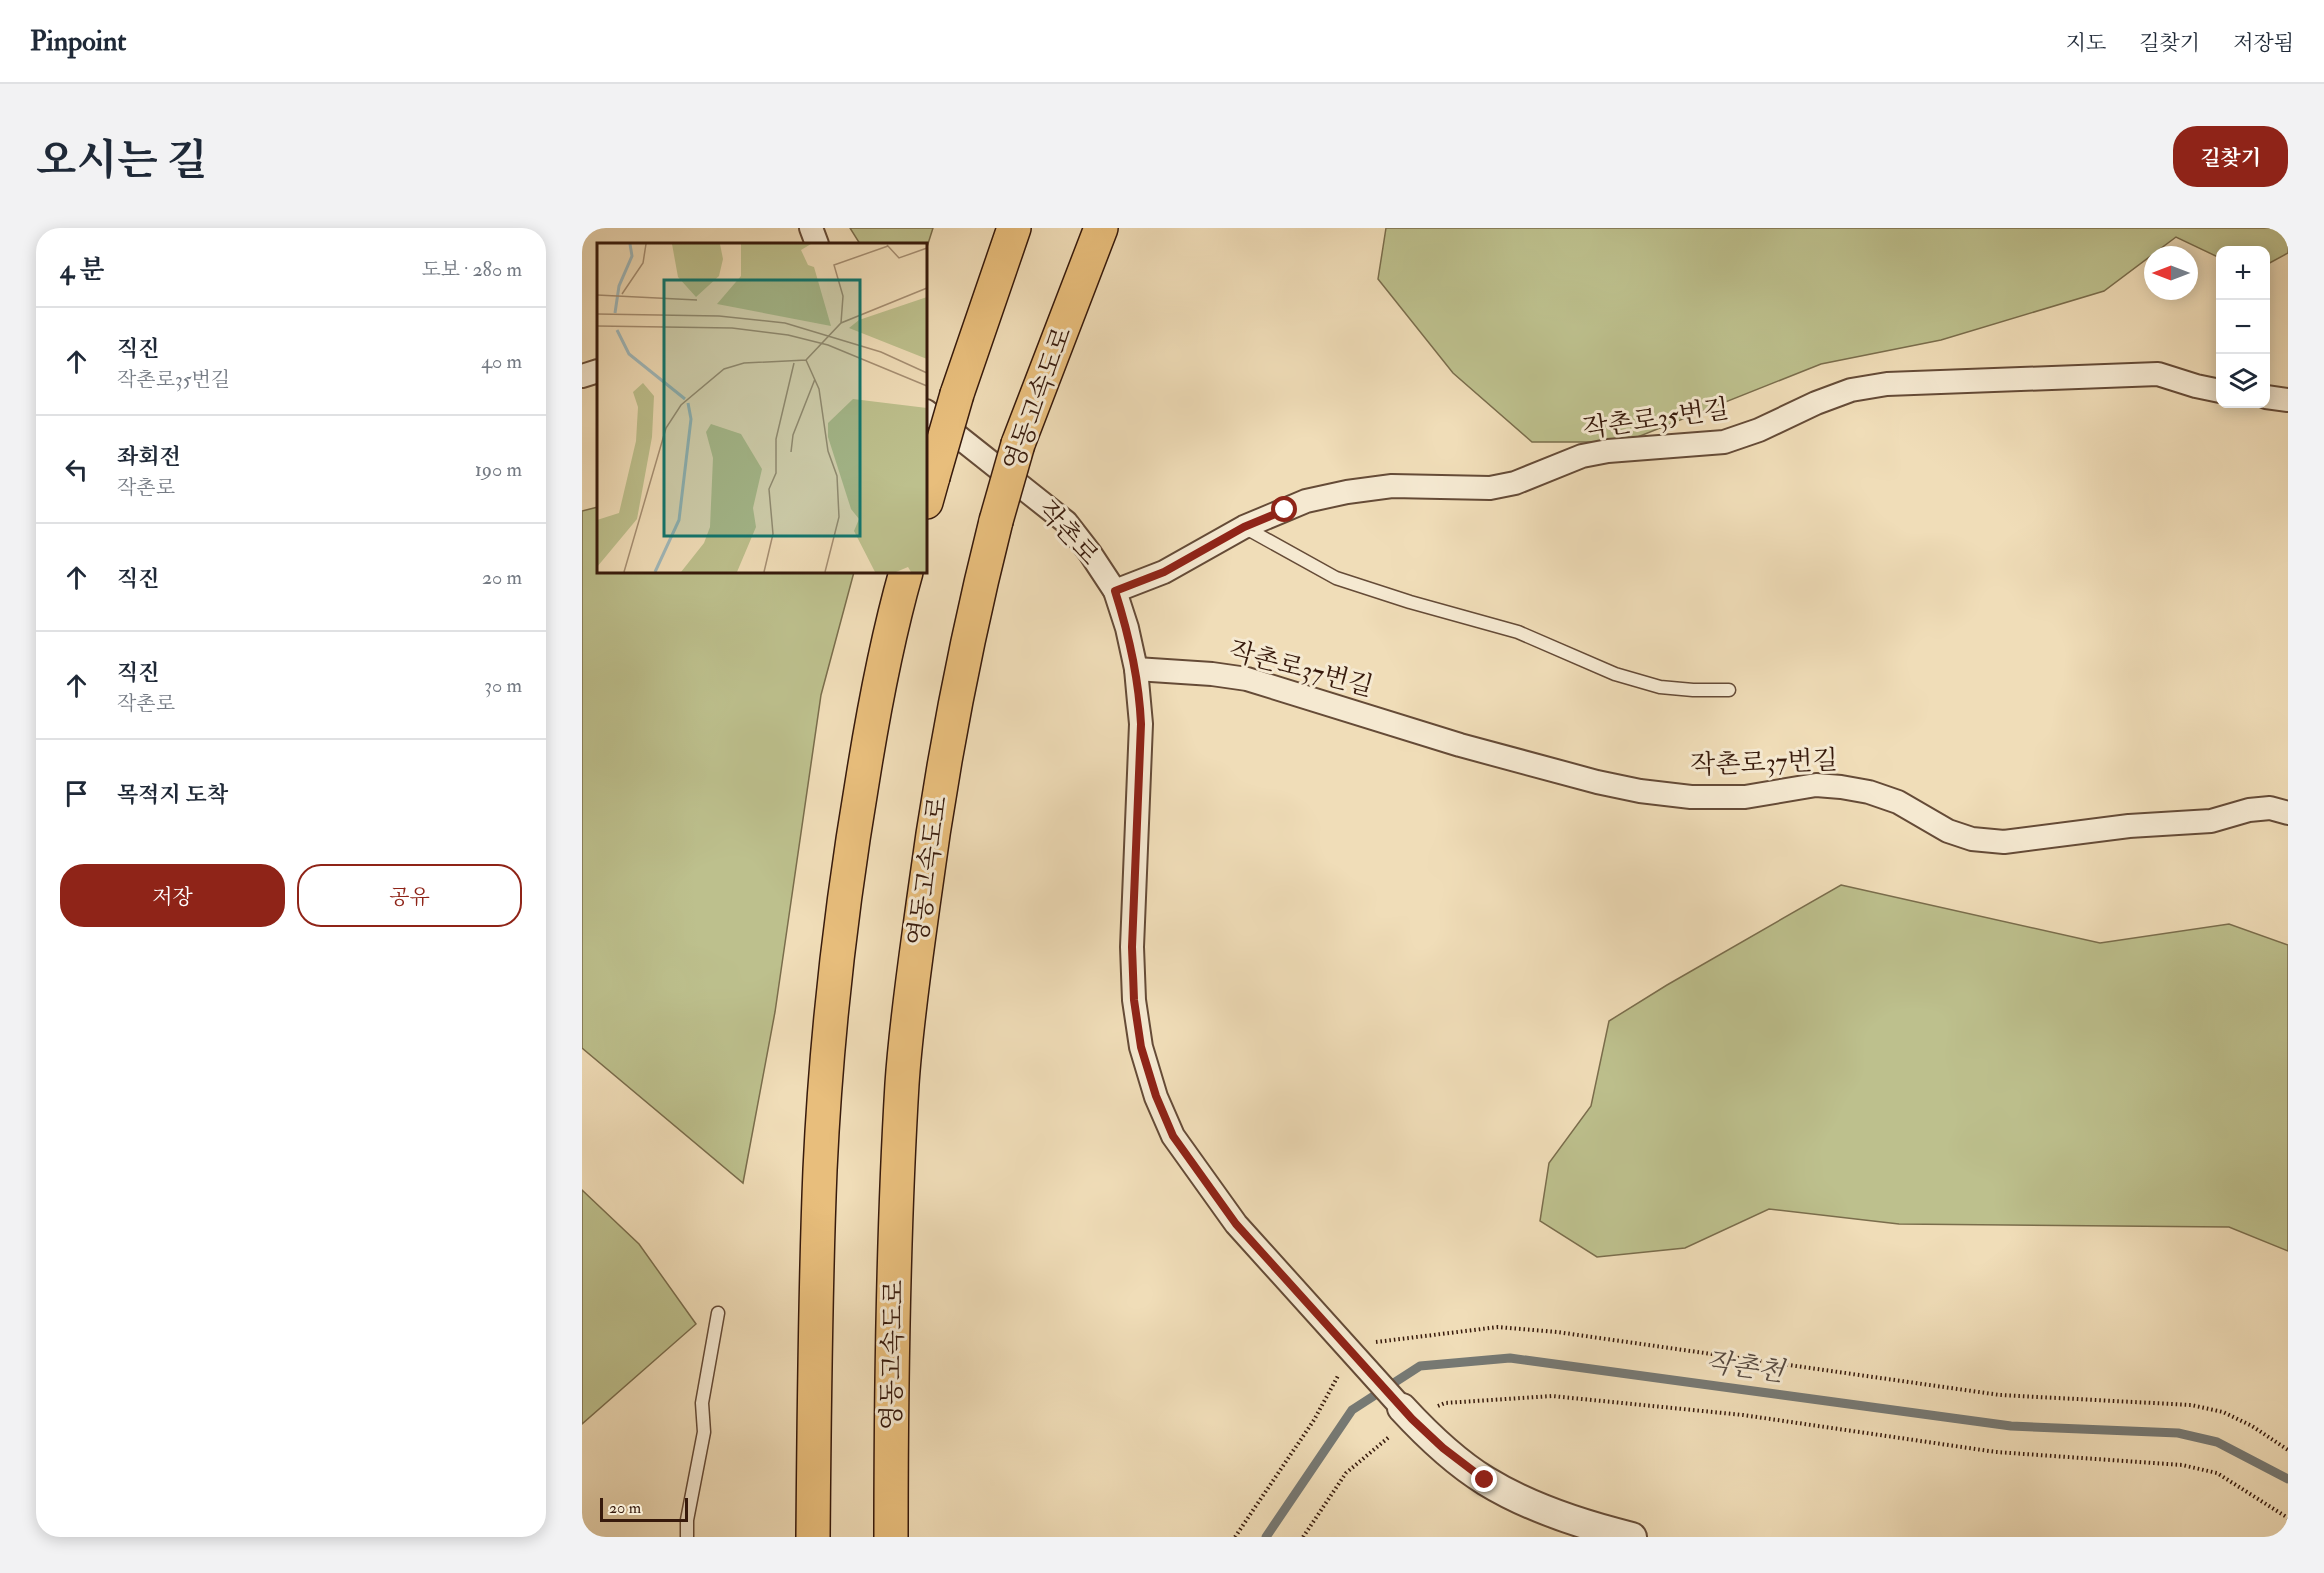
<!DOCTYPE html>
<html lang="ko">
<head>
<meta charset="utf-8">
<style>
	body { margin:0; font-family:"IM FELL Double Pica","Noto Serif KR",serif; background:#f2f2f3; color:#1f2937 }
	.controls { position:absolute; right:18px; top:18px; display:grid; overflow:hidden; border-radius:12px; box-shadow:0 3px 15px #0003 }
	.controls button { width:54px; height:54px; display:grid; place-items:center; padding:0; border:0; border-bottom:2px solid #e0e1e3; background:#fff; color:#1f2937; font:30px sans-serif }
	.compass { position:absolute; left:1562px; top:18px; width:54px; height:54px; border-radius:50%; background:#fff; box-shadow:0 3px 15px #0003; rotate:270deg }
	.scale { position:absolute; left:18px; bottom:15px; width:88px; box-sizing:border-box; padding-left:6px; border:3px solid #371a0c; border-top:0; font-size:16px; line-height:21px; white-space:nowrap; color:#371a0c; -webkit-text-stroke:4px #f5e9d1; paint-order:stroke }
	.stop { position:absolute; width:18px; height:18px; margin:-14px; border:4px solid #8f2418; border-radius:50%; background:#fff }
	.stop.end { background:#8f2418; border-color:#fff; box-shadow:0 2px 6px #0008 }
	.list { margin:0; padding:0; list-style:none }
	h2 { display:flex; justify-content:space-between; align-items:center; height:78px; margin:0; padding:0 24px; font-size:26px }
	h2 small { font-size:20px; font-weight:400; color:#747a83 }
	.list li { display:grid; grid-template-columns:39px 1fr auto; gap:18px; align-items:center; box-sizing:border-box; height:108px; padding:0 24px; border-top:2px solid #e0e1e3 }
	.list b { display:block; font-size:22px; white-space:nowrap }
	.list p { margin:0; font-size:20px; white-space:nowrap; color:#747a83 }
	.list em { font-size:20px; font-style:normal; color:#747a83 }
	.actions { display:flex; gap:12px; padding:18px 24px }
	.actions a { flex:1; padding:14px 0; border:2px solid #8f2418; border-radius:24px; text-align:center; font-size:21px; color:#8f2418 }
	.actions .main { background:#8f2418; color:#fff }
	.icon { flex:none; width:33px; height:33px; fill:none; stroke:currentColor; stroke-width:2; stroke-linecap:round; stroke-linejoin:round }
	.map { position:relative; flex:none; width:1706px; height:1309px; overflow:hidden; border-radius:24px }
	header { display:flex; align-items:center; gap:36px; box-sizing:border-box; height:84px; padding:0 30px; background:#fff; border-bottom:2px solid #e0e1e3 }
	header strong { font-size:28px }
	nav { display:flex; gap:33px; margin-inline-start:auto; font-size:21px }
	.intro { display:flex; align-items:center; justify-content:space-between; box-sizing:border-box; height:144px; padding:0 36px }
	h1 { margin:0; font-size:42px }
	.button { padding:15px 27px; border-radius:24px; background:#8f2418; color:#fff; font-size:21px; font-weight:700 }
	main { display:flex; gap:36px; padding:0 36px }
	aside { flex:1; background:#fff; border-radius:24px; box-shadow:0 3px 15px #0003 }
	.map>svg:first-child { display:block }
</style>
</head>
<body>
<header>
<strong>Pinpoint</strong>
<nav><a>지도</a><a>길찾기</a><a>저장됨</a></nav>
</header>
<div class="intro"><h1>오시는 길</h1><a class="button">길찾기</a></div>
<main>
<aside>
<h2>4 분<small>도보 · 280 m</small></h2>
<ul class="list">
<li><svg class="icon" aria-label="ahead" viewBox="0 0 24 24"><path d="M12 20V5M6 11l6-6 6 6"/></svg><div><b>직진</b><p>작촌로35번길</p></div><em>40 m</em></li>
<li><svg class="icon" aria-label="left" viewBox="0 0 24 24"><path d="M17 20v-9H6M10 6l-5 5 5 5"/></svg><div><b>좌회전</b><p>작촌로</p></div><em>190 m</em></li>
<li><svg class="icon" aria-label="ahead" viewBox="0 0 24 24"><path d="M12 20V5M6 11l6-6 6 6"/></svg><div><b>직진</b></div><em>20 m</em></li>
<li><svg class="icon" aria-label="ahead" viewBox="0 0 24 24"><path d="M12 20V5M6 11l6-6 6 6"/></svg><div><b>직진</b><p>작촌로</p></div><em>30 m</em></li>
<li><svg class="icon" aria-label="arrive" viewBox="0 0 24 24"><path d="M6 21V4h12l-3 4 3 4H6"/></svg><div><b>목적지 도착</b></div></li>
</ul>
<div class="actions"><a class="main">저장</a><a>공유</a></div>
</aside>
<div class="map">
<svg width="1706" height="1309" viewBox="0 0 1706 1309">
	<rect width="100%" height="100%" fill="#f0ddb8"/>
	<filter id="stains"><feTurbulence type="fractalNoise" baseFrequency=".00333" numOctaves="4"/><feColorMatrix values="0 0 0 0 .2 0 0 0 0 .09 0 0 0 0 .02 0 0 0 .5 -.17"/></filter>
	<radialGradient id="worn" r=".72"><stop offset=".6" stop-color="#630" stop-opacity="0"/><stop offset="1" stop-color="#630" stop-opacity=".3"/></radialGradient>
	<g fill="#bdc08d" stroke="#7a6d4c" stroke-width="1.5">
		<path d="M 268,0 L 351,0 L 344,22 L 344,16 L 278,16 Z"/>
		<path d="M 804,0 L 1706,0 L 1706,25 L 1684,37 L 1684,22 L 1638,22 L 1638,30 L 1594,9 L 1522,63 L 1359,112 L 1239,136 L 1043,214 L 950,214 L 871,145 L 796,51 Z"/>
		<path d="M 16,279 L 16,344 L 272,344 L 239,467 L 193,784 L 161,955 L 0,820 L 0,283 Z"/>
		<path d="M 1259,657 L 1518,715 L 1647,696 L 1706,717 L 1706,1023 L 1647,999 L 1317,996 L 1187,981 L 1103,1020 L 1015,1029 L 958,993 L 967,935 L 1009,878 L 1027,793 L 1085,757 Z"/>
		<path d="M 0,962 L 57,1016 L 114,1096 L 0,1196 Z"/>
	</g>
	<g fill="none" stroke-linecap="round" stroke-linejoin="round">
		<path stroke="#767974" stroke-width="9" d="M 684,1309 L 770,1182 L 838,1138 L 928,1130 L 1429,1198 L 1596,1205 L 1635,1214 L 1706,1251"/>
		<defs>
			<g id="service">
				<path d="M 662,299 L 754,350 L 828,374 L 936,404 L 1033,446 L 1078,459 L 1111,462 L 1147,462"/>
				<path d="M 105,1309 L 105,1292 L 122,1204 L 120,1175 L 136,1085"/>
			</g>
			<g id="minor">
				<path d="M 229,0 L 235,16"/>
				<path d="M 0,148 L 16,143"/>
				<path d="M 1684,169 L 1706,172"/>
				<path d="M 344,183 L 484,294 L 508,325 L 533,363 L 545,400 L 554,441 L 559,496 L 550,719 L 552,772 L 559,819 L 574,869 L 591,908 L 654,996 L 820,1180"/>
				<path d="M 533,363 L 582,344 L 662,299 L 724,273 L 765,264 L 810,258 L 908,260 L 933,255 L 1000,228 L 1026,223 L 1142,214 L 1177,202 L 1234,175 L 1269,162 L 1305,156 L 1576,146 L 1614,158 L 1638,163"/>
				<path d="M 554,441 L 630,446 L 665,451 L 878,517 L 1015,554 L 1058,563 L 1109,569 L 1163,569 L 1234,557 L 1259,559 L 1287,564 L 1316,574 L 1366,603 L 1390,611 L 1422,614 L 1547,598 L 1629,593 L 1667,582 L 1688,580 L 1706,585"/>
			</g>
			<path id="tertiary" d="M 820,1180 C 844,1206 873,1234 904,1253 C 948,1280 1001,1297 1050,1309"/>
			<g id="motorway">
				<path d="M 375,166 L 432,0"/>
				<path d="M 436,216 L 519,0"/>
				<path d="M 344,274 L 351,249"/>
				<path d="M 231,1309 C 232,1187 233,1065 238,942 C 244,811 259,679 281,549 C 292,480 305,411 324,344"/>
				<path d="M 309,1309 C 309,1158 311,1007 320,856 C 324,796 333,736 341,677 C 358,547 382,420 414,293"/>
			</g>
		</defs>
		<use href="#service" stroke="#654b37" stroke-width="15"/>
		<use href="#minor" stroke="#654b37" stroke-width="26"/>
		<use href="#tertiary" stroke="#654b37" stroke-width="32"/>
		<use href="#motorway" stroke="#371a0c" stroke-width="36"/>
		<g stroke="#371a0c" stroke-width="4" stroke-dasharray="1.5 3" stroke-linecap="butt">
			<path d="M 794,1114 L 916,1099 L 975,1104 L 1418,1167 L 1609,1177 L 1641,1184 L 1670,1198 L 1706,1222"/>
			<path d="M 856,1178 L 863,1175 L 970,1168 L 1161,1187 L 1414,1224 L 1600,1237 L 1635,1245 L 1706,1290"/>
			<path d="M 653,1309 L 732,1192 L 757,1146"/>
			<path d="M 721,1309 L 764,1245 L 807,1209"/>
		</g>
		<use href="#service" stroke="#f5e9d1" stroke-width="12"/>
		<use href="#minor" stroke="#f5e9d1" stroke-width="22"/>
		<use href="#tertiary" stroke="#f5e9d1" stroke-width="28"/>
		<use href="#motorway" stroke="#e8be7c" stroke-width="33"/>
		<defs>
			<g id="motorway-bridge">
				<path d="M 351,249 L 375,166"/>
				<path d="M 414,293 L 436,216"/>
			</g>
		</defs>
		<use href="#motorway-bridge" stroke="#371a0c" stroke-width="36" stroke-linecap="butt"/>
		<use href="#motorway-bridge" stroke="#e8be7c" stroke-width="33"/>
	</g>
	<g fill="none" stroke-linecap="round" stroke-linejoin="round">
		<path stroke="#8f2418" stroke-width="8" d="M 703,282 L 662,299 L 582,344 L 533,363 C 547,407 557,450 559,496 L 550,719 L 552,772 L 559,819 L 574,868 L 591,908 L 654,996 L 830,1191 L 861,1220 L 903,1252"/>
	</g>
	<g text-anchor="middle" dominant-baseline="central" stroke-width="6" stroke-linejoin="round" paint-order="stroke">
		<g font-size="26" fill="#371a0c" stroke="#f5e9d1">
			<text transform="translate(456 171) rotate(-70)">영동고속도로</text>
			<text transform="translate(1074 191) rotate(-8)">작촌로35번길</text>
			<text transform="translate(486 305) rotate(48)">작촌로</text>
			<text transform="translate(719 441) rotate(15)">작촌로37번길</text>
			<text transform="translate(1182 535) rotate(-2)">작촌로37번길</text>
			<text transform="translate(346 643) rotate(-82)">영동고속도로</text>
			<text transform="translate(311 1127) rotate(-89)">영동고속도로</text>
		</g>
		<g font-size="27" font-style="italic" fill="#564940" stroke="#f5e9d1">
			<text transform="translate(1163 1139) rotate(8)">작촌천</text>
		</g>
	</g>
	<g transform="translate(15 15)">
		<rect width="330" height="330" fill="#f0ddb8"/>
		<path d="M 75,1 L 123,1 L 126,16 L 122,33 L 99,54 L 81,34 ZM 144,1 L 214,1 L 204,7 L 211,22 L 217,24 L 234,83 L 120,61 L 144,33 ZM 330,54 L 330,116 L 252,85 L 262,77 ZM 46,140 L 57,153 L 55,194 L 40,276 L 0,324 L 0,277 L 22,270 L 39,198 L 41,164 L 36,149 ZM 256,156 L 330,165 L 330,329 L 314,329 L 311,324 L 299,329 L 278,329 L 257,288 L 262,276 L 254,266 L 231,194 L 231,180 ZM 114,181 L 144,191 L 165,226 L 156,265 L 159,284 L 140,329 L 84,329 L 107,300 L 113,284 L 116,215 L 109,189 Z" fill="#bdc08d"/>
		<path fill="none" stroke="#a0b8ba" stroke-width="3" d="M 18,70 L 22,43 L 35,13 L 33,1M 20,87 L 32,111 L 88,156M 58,329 L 82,277 L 94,176 L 91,160"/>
		<path fill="none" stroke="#a68f73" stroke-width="1.5" d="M 290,2 L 302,15 L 330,5M 25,51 L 46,20 L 49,1M 0,52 L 100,57M 0,71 L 122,73 L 188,80 L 284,109 L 330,130M 244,80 L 246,53 L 237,22 L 291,3M 0,83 L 135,85 L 191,92 L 231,102 L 330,143M 209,117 L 222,146 L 231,208 L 240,233 L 242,274 L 228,329M 194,209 L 196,192 L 218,136M 27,329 L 69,185 L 84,162 L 127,126 L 147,120 L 209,117 L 244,80 L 330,45M 167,329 L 176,291 L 172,246 L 179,230 L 179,196 L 197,120"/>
		<path fill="#0f766e" fill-opacity="0.15" stroke="#0f766e" stroke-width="3" d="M 67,37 L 263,37 L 263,293 L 67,293 Z"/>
		<rect width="330" height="330" fill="none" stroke="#371a0c" stroke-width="3"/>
	</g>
	<rect width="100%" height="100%" filter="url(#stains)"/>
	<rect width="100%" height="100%" fill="url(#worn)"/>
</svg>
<div class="controls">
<button>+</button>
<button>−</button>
<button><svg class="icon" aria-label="layers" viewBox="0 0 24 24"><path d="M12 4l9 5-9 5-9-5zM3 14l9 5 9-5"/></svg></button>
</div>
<svg class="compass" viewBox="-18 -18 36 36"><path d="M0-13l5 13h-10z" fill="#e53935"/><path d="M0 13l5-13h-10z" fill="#747a83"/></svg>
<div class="scale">20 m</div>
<div class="stop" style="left:703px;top:282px"></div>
<div class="stop end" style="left:903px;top:1252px"></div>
</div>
</main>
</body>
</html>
